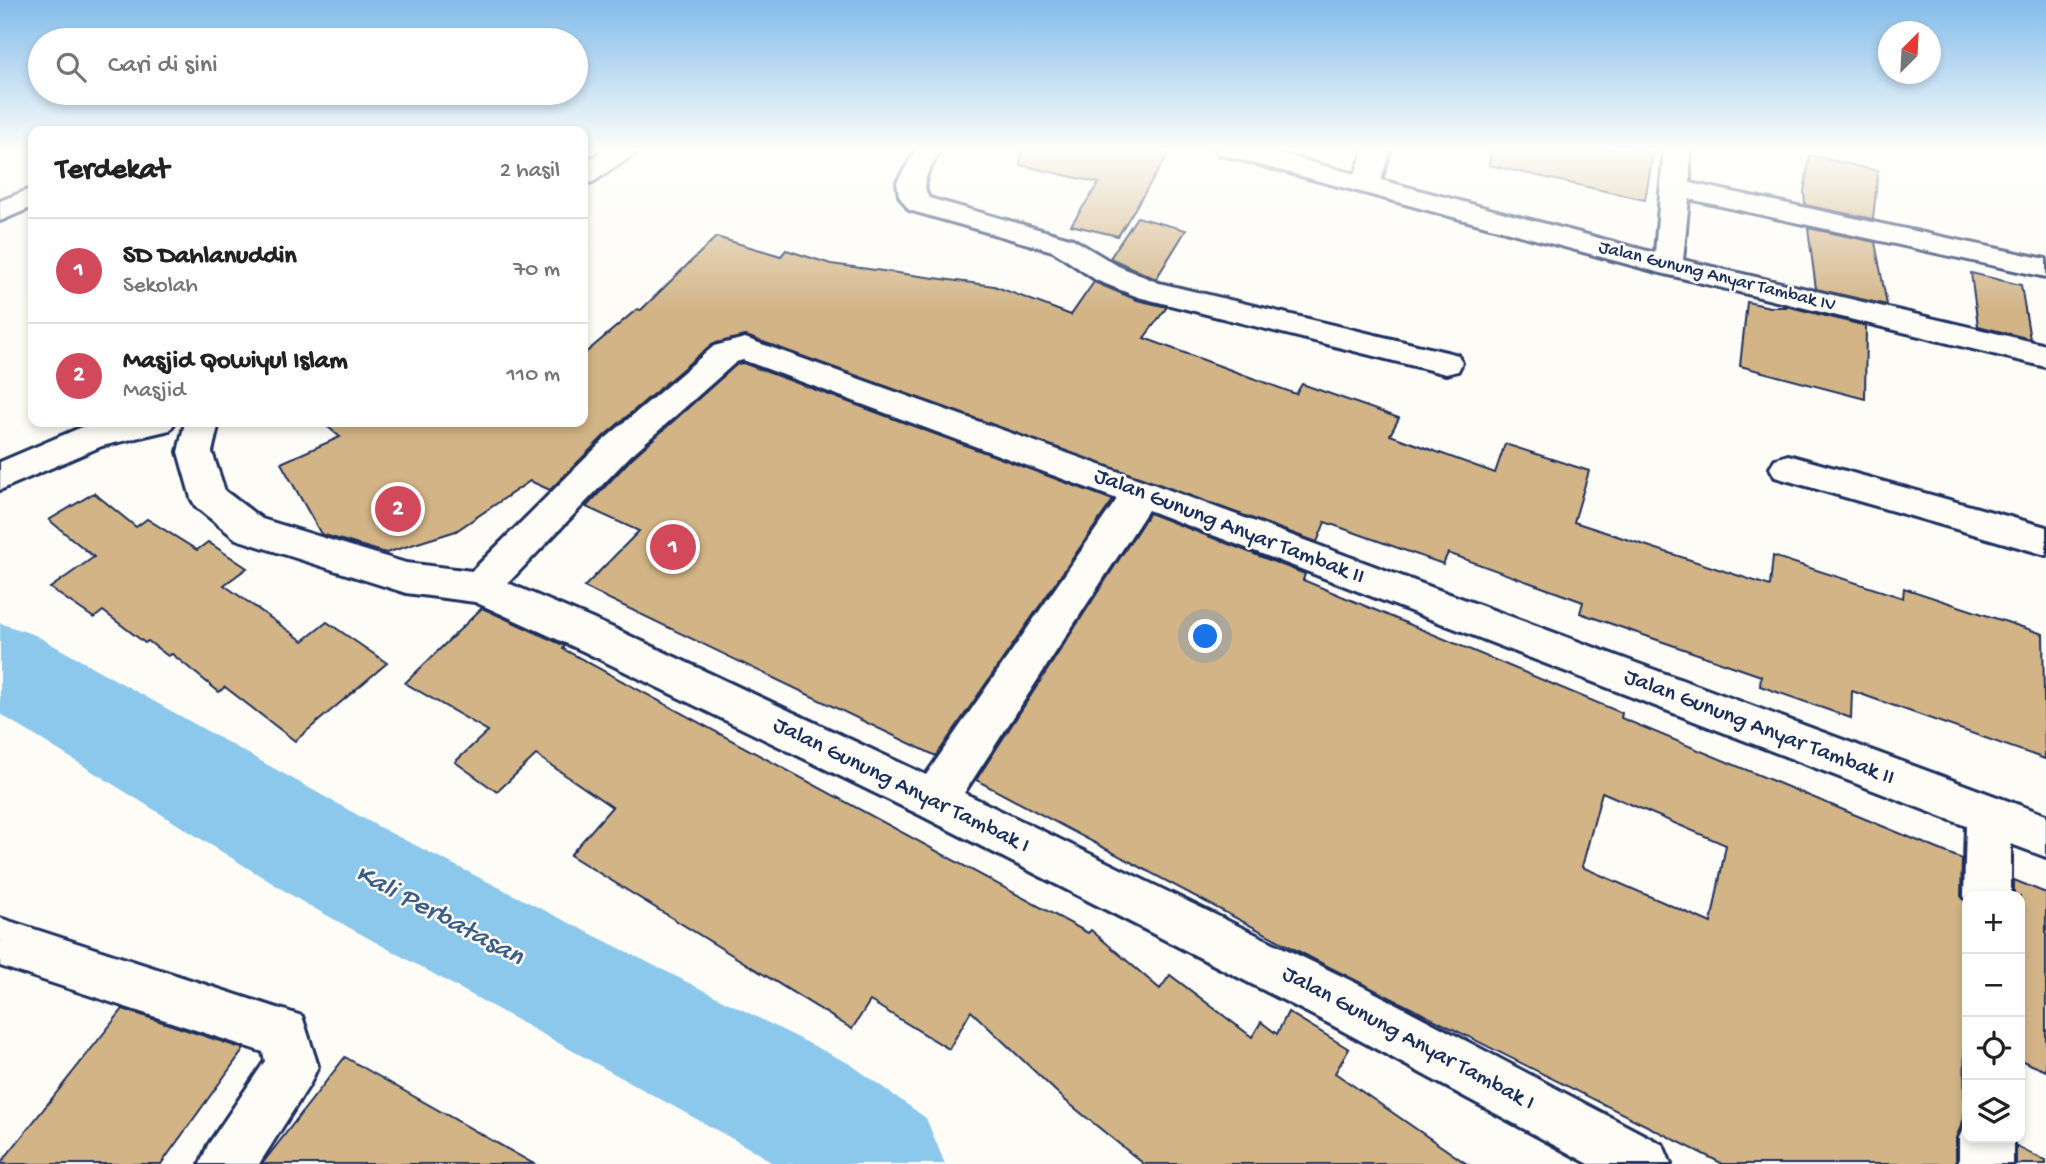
<!DOCTYPE html>
<html lang="id">
<head>
<meta charset="utf-8">
<style>
	body { margin:0; font-family:"Gochi Hand",sans-serif; background:#f6f6f6; color:#222 }
	.controls { position:absolute; right:21px; bottom:21px; display:grid; overflow:hidden; border-radius:14px; box-shadow:0 4px 10px #0003 }
	.controls button { width:63px; height:63px; display:grid; place-items:center; padding:0; border:0; border-bottom:2px solid #e0e0e0; background:#fff; color:#222; font:35px sans-serif }
	.compass { position:absolute; left:1878px; top:21px; width:63px; height:63px; border-radius:50%; background:#fff; box-shadow:0 4px 10px #0003; rotate:24deg }
	.you { position:absolute; left:1206px; top:637px; width:24px; height:24px; margin:-18px; border:5px solid #fff; border-radius:50%; background:#1a73e8; box-shadow:0 0 0 10px #1a73e833 }
	.badge { display:grid; place-items:center; width:46px; height:46px; border-radius:50%; background:#d1495b; color:#fff; font-size:23px; font-weight:700 }
	.pin { position:absolute; translate:-50% -50%; border:4px solid #fff; box-shadow:0 2px 7px #0006 }
	.list { margin:0; padding:0; list-style:none }
	h2 { display:flex; justify-content:space-between; align-items:center; height:91px; margin:0; padding:0 28px; font-size:30px }
	h2 small { font-size:23px; font-weight:400; color:#767676 }
	.list li { display:grid; grid-template-columns:46px 1fr auto; gap:21px; align-items:center; box-sizing:border-box; height:105px; padding:0 28px; border-top:2px solid #e0e0e0 }
	.list b { display:block; font-size:26px; white-space:nowrap }
	.list p { margin:0; font-size:23px; white-space:nowrap; color:#767676 }
	.list em { font-size:23px; font-style:normal; color:#767676 }
	.icon { flex:none; width:38px; height:38px; fill:none; stroke:currentColor; stroke-width:2; stroke-linecap:round; stroke-linejoin:round }
	.map { position:relative; flex:none; width:2046px; height:1164px; overflow:hidden }
	.search { position:absolute; background:#fff; box-shadow:0 4px 10px #0003; left:28px; top:28px; width:560px; height:77px; display:flex; align-items:center; gap:18px; box-sizing:border-box; padding:0 24px; border-radius:38px; color:#767676; font-size:26px }
	.panel { position:absolute; background:#fff; box-shadow:0 4px 10px #0003; left:28px; top:126px; width:560px; height:301px; border-radius:14px }
	.map>svg:first-child { display:block }
</style>
</head>
<body>
<div class="map">
<svg width="2046" height="1164" viewBox="0 0 2046 1164">
	<rect width="100%" height="100%" fill="#fdfcf7"/>
	<filter id="ink" filterUnits="userSpaceOnUse"><feTurbulence type="fractalNoise" baseFrequency=".0143" numOctaves="2"/><feDisplacementMap in="SourceGraphic" scale="14" xChannelSelector="R" yChannelSelector="G"/><feConvolveMatrix kernelMatrix="1 2 1 2 8 2 1 2 1" color-interpolation-filters="sRGB"/></filter>
	<g filter="url(#ink)">
		<g fill="none" stroke-linecap="round" stroke-linejoin="round">
			<path fill="#8bc8ec" fill-rule="evenodd" d="M 0,623 L 35,635 L 379,827 L 850,1064 L 926,1118 L 945,1164 L 773,1164 L 760,1154 L 301,901 L 0,714 Z"/>
		</g>
		<g fill="#d2b486" stroke="#1b2f5e" stroke-width="2" fill-rule="evenodd">
			<path d="M 1021,148 L 1172,148 L 1118,236 L 1071,225 L 1099,183 L 1020,165 Z"/>
			<path d="M 1491,148 L 1654,148 L 1645,200 L 1489,165 Z"/>
			<path d="M 1810,155 L 1878,171 L 1873,219 L 1805,205 L 1804,192 Z"/>
			<path d="M 1137,217 L 1186,230 L 1156,279 L 1110,258 Z"/>
			<path d="M 1808,228 L 1875,242 L 1887,305 L 1816,289 Z"/>
			<path d="M 716,237 L 781,256 L 786,250 L 831,264 L 994,286 L 1071,315 L 1094,282 L 1137,300 L 1167,307 L 1144,338 L 1296,394 L 1302,384 L 1399,418 L 1390,435 L 1495,473 L 1505,444 L 1589,471 L 1574,522 L 1770,586 L 1773,556 L 1903,598 L 1904,588 L 2043,634 L 2045,759 L 1852,691 L 1851,718 L 1760,686 L 1761,676 L 1580,613 L 1583,602 L 1448,553 L 1443,564 L 1325,522 L 1317,542 L 746,336 L 712,344 L 604,436 L 550,490 L 530,481 L 456,531 L 386,553 L 321,534 L 281,463 L 340,437 L 322,422 L 583,422 L 583,355 L 637,309 L 641,310 Z"/>
			<path d="M 1971,273 L 2021,285 L 2030,339 L 1978,326 Z"/>
			<path d="M 1747,302 L 1770,307 L 1790,307 L 1866,326 L 1865,399 L 1740,366 Z"/>
			<path d="M 743,363 L 1113,500 L 936,756 L 584,587 L 639,531 L 586,507 L 632,458 L 737,364 Z"/>
			<path d="M 94,493 L 136,527 L 147,519 L 197,550 L 208,542 L 247,568 L 224,585 L 303,641 L 327,622 L 387,663 L 295,741 L 225,687 L 219,692 L 172,654 L 168,656 L 148,641 L 145,643 L 103,611 L 94,618 L 50,588 L 94,557 L 49,520 Z"/>
			<path d="M 1149,513 L 1305,574 L 1303,580 L 1622,713 L 1621,718 L 1962,859 L 1961,896 L 1967,904 L 1967,1037 L 1965,1036 L 1964,1119 L 1956,1138 L 1956,1164 L 1723,1164 L 1315,960 L 976,780 ZM 1602,792 L 1726,845 L 1711,923 L 1582,867 Z"/>
			<path d="M 482,608 L 565,646 L 563,649 L 1088,933 L 1091,930 L 1160,989 L 1170,975 L 1252,1037 L 1261,1022 L 1277,1034 L 1288,1012 L 1349,1049 L 1335,1073 L 1467,1164 L 1144,1164 L 1066,1101 L 971,1011 L 949,1049 L 870,1001 L 852,1029 L 570,855 L 612,807 L 536,755 L 497,792 L 455,762 L 488,731 L 405,683 Z"/>
			<path d="M 2014,880 L 2046,893 L 2046,1071 L 2020,1060 L 2020,896 L 2014,896 Z"/>
			<path d="M 123,1009 L 244,1049 L 161,1164 L 0,1164 Z"/>
			<path d="M 345,1057 L 399,1088 L 534,1164 L 262,1164 Z"/>
			<path d="M 2016,1146 L 2046,1161 L 2046,1164 L 2016,1164 Z"/>
		</g>
		<g fill="none" stroke-linecap="round" stroke-linejoin="round">
			<defs>
				<g id="minor">
					<path d="M 607,148 L 638,148 L 634,154 L 593,182 L 583,184 L 583,164 Z"/>
					<path d="M 917,148 L 943,148 C 933,164 918,179 929,198 L 1073,239 L 1118,266 L 1159,283 L 1446,352 L 1458,355 L 1462,363 L 1458,371 L 1446,374 L 1138,297 L 1096,280 L 1053,251 L 909,210 L 899,196 L 897,182 Z"/>
					<path d="M 1215,148 L 1258,148 L 1355,174 L 1365,148 L 1391,148 L 1381,180 L 1655,253 L 1664,148 L 1690,148 L 1690,183 L 2046,259 L 2046,277 L 1689,199 L 1683,260 L 2046,345 L 2046,367 L 1657,272 L 1219,154 Z"/>
					<path d="M 33,188 L 33,207 L 0,221 L 0,201 Z"/>
					<path d="M 745,338 L 1153,484 L 2046,815 L 2046,857 L 2011,844 L 2011,896 L 1967,896 L 1967,902 L 1964,896 L 1966,826 L 1148,510 L 964,793 L 1366,988 L 1663,1145 L 1671,1164 L 1589,1164 L 1330,1024 L 918,814 L 583,651 L 475,602 L 406,593 L 236,539 L 196,507 L 191,498 L 178,452 L 185,422 L 219,422 L 212,452 L 225,491 L 262,519 L 406,563 L 472,571 L 606,438 L 714,346 ZM 743,360 L 1117,499 L 926,775 L 611,627 L 508,583 L 630,456 L 736,362 Z"/>
					<path d="M 103,422 L 175,422 L 170,430 L 102,446 L 0,490 L 0,462 L 82,427 Z"/>
					<path d="M 1788,455 L 2046,527 L 2046,555 L 1775,477 L 1770,468 L 1775,459 Z"/>
					<path d="M 0,918 L 302,1016 L 318,1066 L 310,1084 L 259,1164 L 200,1164 L 208,1145 L 265,1061 L 263,1052 L 0,966 Z"/>
					<path d="M 1967,1119 L 1967,1138 L 2013,1138 L 2013,1164 L 1959,1164 L 1959,1138 Z"/>
				</g>
			</defs>
			<use href="#minor" stroke="#1b2f5e" stroke-width="6"/>
			<use href="#minor" fill="#fdfcf7" fill-rule="evenodd"/>
		</g>
	</g>
	<linearGradient id="sky" x2="0" y2="1"><stop stop-color="#83bcea"/><stop offset="0.48" stop-color="#fefefb"/><stop offset="1" stop-color="#fefefb" stop-opacity="0"/></linearGradient>
	<rect width="2046" height="311" fill="url(#sky)"/>
	<g text-anchor="middle" dominant-baseline="central" stroke-width="5" stroke-linejoin="round" paint-order="stroke">
		<g font-size="19" fill="#1b2f5e" stroke="#fdfcf7">
			<text transform="translate(1717 277) rotate(14)">Jalan Gunung Anyar Tambak IV</text>
		</g>
		<g font-size="23" fill="#1b2f5e" stroke="#fdfcf7">
			<text transform="translate(1229 527) rotate(21)">Jalan Gunung Anyar Tambak II</text>
			<text transform="translate(1759 728) rotate(21)">Jalan Gunung Anyar Tambak II</text>
			<text transform="translate(901 786) rotate(26)">Jalan Gunung Anyar Tambak I</text>
			<text transform="translate(1408 1039) rotate(28)">Jalan Gunung Anyar Tambak I</text>
		</g>
		<g font-size="28" font-style="italic" fill="#3d5d89" stroke="#fdfcf7">
			<text transform="translate(439 916) rotate(28)">Kali Perbatasan</text>
		</g>
	</g>
</svg>
<div class="controls">
<button>+</button>
<button>−</button>
<button><svg class="icon" aria-label="locate" viewBox="0 0 24 24"><circle cx="12" cy="12" r="6"/><path d="M12 2v4M12 18v4M2 12h4M18 12h4"/></svg></button>
<button><svg class="icon" aria-label="layers" viewBox="0 0 24 24"><path d="M12 4l9 5-9 5-9-5zM3 14l9 5 9-5"/></svg></button>
</div>
<svg class="compass" viewBox="-18 -18 36 36"><path d="M0-13l5 13h-10z" fill="#e53935"/><path d="M0 13l5-13h-10z" fill="#767676"/></svg>
<div class="you"></div>
<div class="pin badge" style="left:673px;top:547px">1</div>
<div class="pin badge" style="left:398px;top:509px">2</div>
<div class="search"><svg class="icon" aria-label="search" viewBox="0 0 24 24"><circle cx="10" cy="10" r="6"/><path d="M15 15l6 6"/></svg>Cari di sini</div>
<section class="panel">
<h2>Terdekat<small>2 hasil</small></h2>
<ul class="list">
<li><span class="badge">1</span><div><b>SD Dahlanuddin</b><p>Sekolah</p></div><em>70 m</em></li>
<li><span class="badge">2</span><div><b>Masjid Qowiyul Islam</b><p>Masjid</p></div><em>110 m</em></li>
</ul>
</section>
</div>
</body>
</html>
